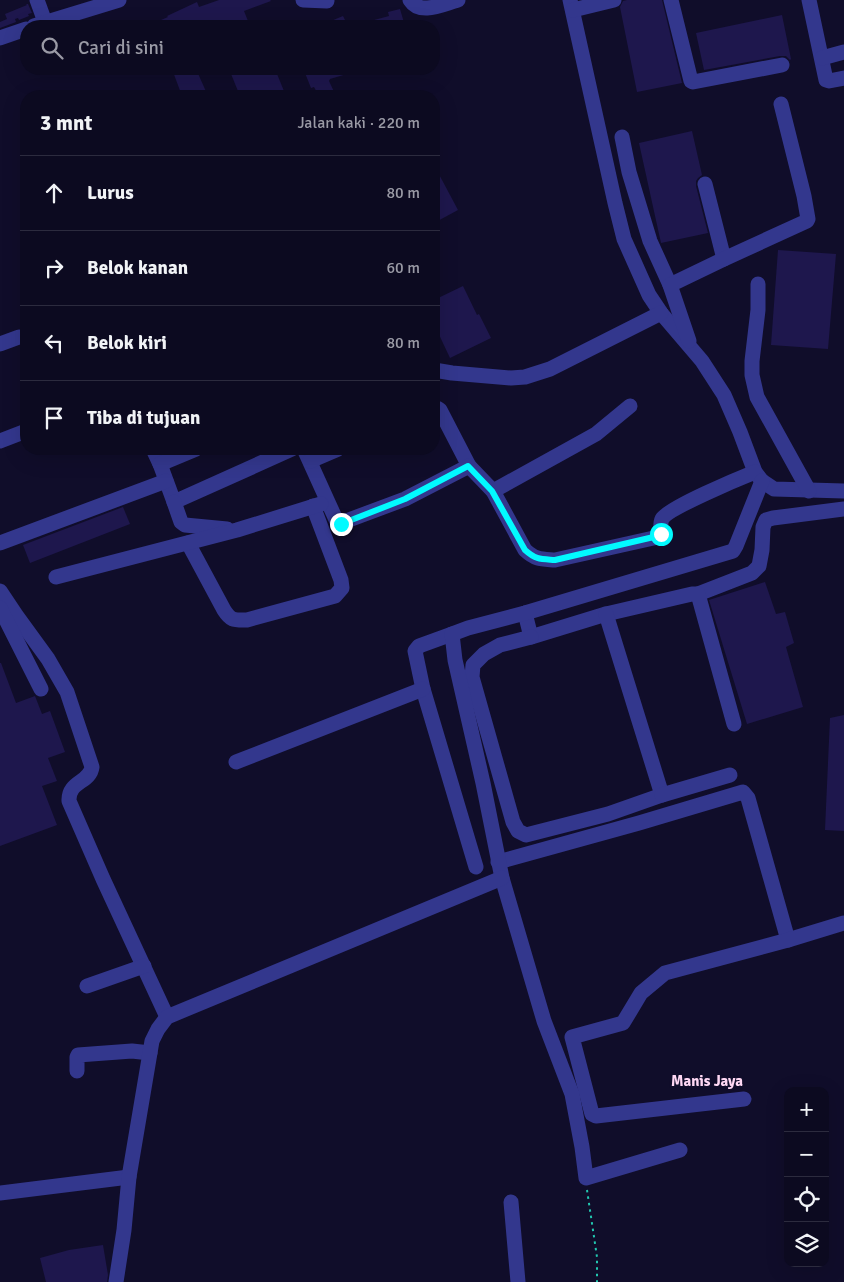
<!DOCTYPE html>
<html lang="id">
<head>
<meta charset="utf-8">
<style>
	body { margin:0; font-family:Signika,sans-serif; background:#151329; color:#f1f3f6 }
	.controls { position:absolute; right:15px; bottom:15px; display:grid; overflow:hidden; border-radius:10px; box-shadow:0 5px 20px #0002 }
	.controls button { width:45px; height:45px; display:grid; place-items:center; padding:0; border:0; border-bottom:1px solid #2c2b3e; background:#0c0a20; color:#f1f3f6; font:25px sans-serif }
	.stop { position:absolute; width:15px; height:15px; margin:-11px; border:4px solid #02faff; border-radius:50%; background:#fff }
	.stop.end { background:#02faff; border-color:#fff; box-shadow:0 1px 5px #0008 }
	.list { margin:0; padding:0; list-style:none }
	h2 { display:flex; justify-content:space-between; align-items:center; height:65px; margin:0; padding:0 20px; font-size:21px }
	h2 small { font-size:16px; font-weight:400; color:#9a9aa5 }
	.list li { display:grid; grid-template-columns:32px 1fr auto; gap:15px; align-items:center; box-sizing:border-box; height:75px; padding:0 20px; border-top:1px solid #2c2b3e }
	.list b { display:block; font-size:19px; white-space:nowrap }
	.list em { font-size:16px; font-style:normal; color:#9a9aa5 }
	.icon { flex:none; width:28px; height:28px; fill:none; stroke:currentColor; stroke-width:2; stroke-linecap:round; stroke-linejoin:round }
	.map { position:relative; flex:none; width:844px; height:1282px; overflow:hidden }
	.search { position:absolute; background:#0c0a20; box-shadow:0 5px 20px #0002; left:20px; top:20px; width:420px; height:55px; display:flex; align-items:center; gap:12px; box-sizing:border-box; padding:0 18px; border-radius:20px; color:#9a9aa5; font-size:19px }
	.panel { position:absolute; background:#0c0a20; box-shadow:0 5px 20px #0002; left:20px; top:90px; width:420px; height:365px; border-radius:20px }
	.map>svg:first-child { display:block }
</style>
</head>
<body>
<div class="map">
<svg width="844" height="1282" viewBox="0 0 844 1282">
	<rect width="100%" height="100%" fill="#100d2a"/>
	<g fill="#1e174d">
		<path d="M 219,0 L 270,0 L 271,1 L 244,11 L 250,26 L 211,26 L 209,22 L 200,26 L 147,26 L 168,17 L 167,16 L 197,2 L 199,7 Z"/>
		<path d="M 627,0 L 662,0 L 682,83 L 637,92 L 620,7 L 623,1 Z"/>
		<path d="M 26,4 L 28,4 L 32,13 L 28,14 L 29,16 L 19,20 L 18,18 L 15,19 L 16,22 L 0,28 L 0,22 L 7,19 L 5,14 L 27,5 Z"/>
		<path d="M 400,9 L 405,26 L 363,26 L 363,23 L 389,16 L 388,12 Z"/>
		<path d="M 782,15 L 791,59 L 790,60 L 786,56 L 780,56 L 704,70 L 696,33 Z"/>
		<path d="M 343,16 L 348,26 L 319,26 Z"/>
		<path d="M 172,69 L 196,69 L 208,96 L 182,96 Z"/>
		<path d="M 229,69 L 275,69 L 286,96 L 240,96 Z"/>
		<path d="M 315,69 L 356,69 L 357,71 L 330,79 L 329,81 L 336,96 L 319,96 L 314,87 L 311,88 L 305,73 Z"/>
		<path d="M 692,131 L 702,175 L 698,178 L 696,181 L 696,186 L 708,233 L 661,243 L 639,143 Z"/>
		<path d="M 434,165 L 458,210 L 434,223 Z"/>
		<path d="M 778,250 L 836,254 L 828,349 L 771,345 Z"/>
		<path d="M 463,286 L 477,315 L 479,314 L 491,338 L 450,358 L 434,324 L 434,300 Z"/>
		<path d="M 123,507 L 130,524 L 30,563 L 23,545 Z"/>
		<path d="M 765,582 L 776,614 L 785,612 L 794,643 L 786,647 L 803,707 L 747,724 L 709,600 Z"/>
		<path d="M 0,663 L 1,663 L 16,703 L 35,696 L 42,714 L 50,711 L 65,752 L 48,758 L 57,781 L 42,786 L 57,825 L 0,846 Z"/>
		<path d="M 844,715 L 844,831 L 825,830 L 830,718 Z"/>
		<path d="M 103,1245 L 108,1275 L 107,1282 L 46,1282 L 40,1258 L 69,1250 Z"/>
	</g>
	<g fill="none" stroke-linecap="round" stroke-linejoin="round">
		<path stroke="#22c7b0" stroke-width="2" stroke-dasharray="2.5 4" stroke-linecap="butt" d="M 587,1190 L 597,1257 L 597,1282"/>
		<g stroke="#33378d" stroke-width="15">
			<path d="M 37,0 L 45,22"/>
			<path d="M 303,0 L 327,1"/>
			<path d="M 410,0 C 420,16 443,4 458,0"/>
			<path d="M 570,0 L 615,203 L 624,239 L 649,295 L 661,313 L 702,361 L 724,395 L 740,432 L 755,472 L 762,481 L 774,489 L 844,491"/>
			<path d="M 671,0 L 691,81 L 693,82 L 782,65"/>
			<path d="M 809,0 L 826,80 L 829,81 L 844,78"/>
			<path d="M 573,10 L 614,0"/>
			<path d="M 34,26 L 119,0"/>
			<path d="M 0,38 L 26,29"/>
			<path d="M 822,58 L 844,52"/>
			<path d="M 622,137 L 629,172 L 650,241 L 670,285"/>
			<path d="M 705,184 L 724,259"/>
			<path d="M 758,284 L 758,310 L 752,361 L 752,375 L 757,397 L 809,491"/>
			<path d="M 689,341 L 670,285 L 724,259 L 807,221 L 808,219 L 804,196 L 781,104"/>
			<path d="M 0,344 L 19,337"/>
			<path d="M 434,370 L 452,373 L 511,378 L 525,377 L 550,369 L 661,313"/>
			<path d="M 434,407 L 437,408 L 440,410 L 469,466"/>
			<path d="M 0,441 L 26,431"/>
			<path d="M 153,449 L 160,464"/>
			<path d="M 196,449 L 160,464 L 174,502 L 292,449"/>
			<path d="M 304,449 L 328,502 L 338,524 L 405,499 L 469,466 L 493,491 L 525,550 C 536,560 541,559 555,560 L 658,537 L 661,534 C 661,529 660,523 662,519 C 668,508 740,478 755,472"/>
			<path d="M 310,461 L 338,449"/>
			<path d="M 493,491 L 596,434 L 630,406"/>
			<path d="M 174,502 L 181,522 L 185,525 L 227,529"/>
			<path d="M 0,543 L 166,481"/>
			<path d="M 188,543 L 224,610 C 231,621 234,620 247,620 L 335,596 L 342,588 L 341,580 L 313,506"/>
			<path d="M 56,577 L 237,530 L 321,504"/>
			<path d="M 0,591 L 16,615 L 48,659 L 67,692 L 92,767 C 90,783 68,781 69,801 L 103,879 L 167,1017"/>
			<path d="M 698,594 L 752,573 L 759,566 L 762,550 L 763,527 L 766,520 L 773,518 L 844,509"/>
			<path d="M 0,608 L 41,689"/>
			<path d="M 525,613 L 531,637 L 606,614 L 692,594 L 698,594 L 734,724"/>
			<path d="M 452,634 L 419,646 L 415,651 L 423,689 L 476,867"/>
			<path d="M 531,637 L 500,645 L 484,654 L 473,665 L 472,677 L 513,822 L 518,831 L 526,835 L 608,814 L 662,795 L 606,614"/>
			<path d="M 236,762 L 423,689"/>
			<path d="M 662,795 L 730,775"/>
			<path d="M 498,862 L 639,823 L 743,792 L 748,798 L 788,940"/>
			<path d="M 87,986 L 144,966"/>
			<path d="M 77,1071 L 77,1057 L 78,1055 L 132,1051 L 150,1053"/>
			<path d="M 744,1099 L 596,1116 L 592,1114 L 572,1037 L 623,1023 L 641,993 L 665,973 L 788,940 L 844,923"/>
			<path d="M 680,1150 L 586,1178 L 582,1147 L 572,1094 L 544,1021 L 502,878 L 483,783 L 455,660 L 452,634 L 468,628 L 525,613 L 733,551 L 736,546 L 762,481"/>
			<path d="M 0,1193 L 129,1177"/>
			<path d="M 511,1202 L 518,1282"/>
			<path d="M 116,1282 L 124,1230 L 129,1177 L 152,1041 L 158,1029 L 167,1017 L 502,878"/>
		</g>
	</g>
	<g fill="none" stroke-linecap="round" stroke-linejoin="round">
		<path stroke="#02faff" stroke-width="6" d="M 341,524 L 405,499 L 468,466 L 492,491 L 525,550 C 536,560 541,559 555,560 L 658,536 L 661,534"/>
	</g>
	<g text-anchor="middle" dominant-baseline="central" stroke-width="4.5" stroke-linejoin="round" paint-order="stroke">
		<g font-size="15" font-weight="bold" fill="#ffd8f4" stroke="#100d2a">
			<text x="707" y="1081">Manis Jaya</text>
		</g>
	</g>
</svg>
<div class="controls">
<button>+</button>
<button>−</button>
<button><svg class="icon" aria-label="locate" viewBox="0 0 24 24"><circle cx="12" cy="12" r="6"/><path d="M12 2v4M12 18v4M2 12h4M18 12h4"/></svg></button>
<button><svg class="icon" aria-label="layers" viewBox="0 0 24 24"><path d="M12 4l9 5-9 5-9-5zM3 14l9 5 9-5"/></svg></button>
</div>
<div class="stop" style="left:661px;top:534px"></div>
<div class="stop end" style="left:341px;top:524px"></div>
<div class="search"><svg class="icon" aria-label="search" viewBox="0 0 24 24"><circle cx="10" cy="10" r="6"/><path d="M15 15l6 6"/></svg>Cari di sini</div>
<section class="panel">
<h2>3 mnt<small>Jalan kaki · 220 m</small></h2>
<ul class="list">
<li><svg class="icon" aria-label="ahead" viewBox="0 0 24 24"><path d="M12 20V5M6 11l6-6 6 6"/></svg><div><b>Lurus</b></div><em>80 m</em></li>
<li><svg class="icon" aria-label="right" viewBox="0 0 24 24"><path d="M7 20v-9h11M14 6l5 5-5 5"/></svg><div><b>Belok kanan</b></div><em>60 m</em></li>
<li><svg class="icon" aria-label="left" viewBox="0 0 24 24"><path d="M17 20v-9H6M10 6l-5 5 5 5"/></svg><div><b>Belok kiri</b></div><em>80 m</em></li>
<li><svg class="icon" aria-label="arrive" viewBox="0 0 24 24"><path d="M6 21V4h12l-3 4 3 4H6"/></svg><div><b>Tiba di tujuan</b></div></li>
</ul>
</section>
</div>
</body>
</html>
